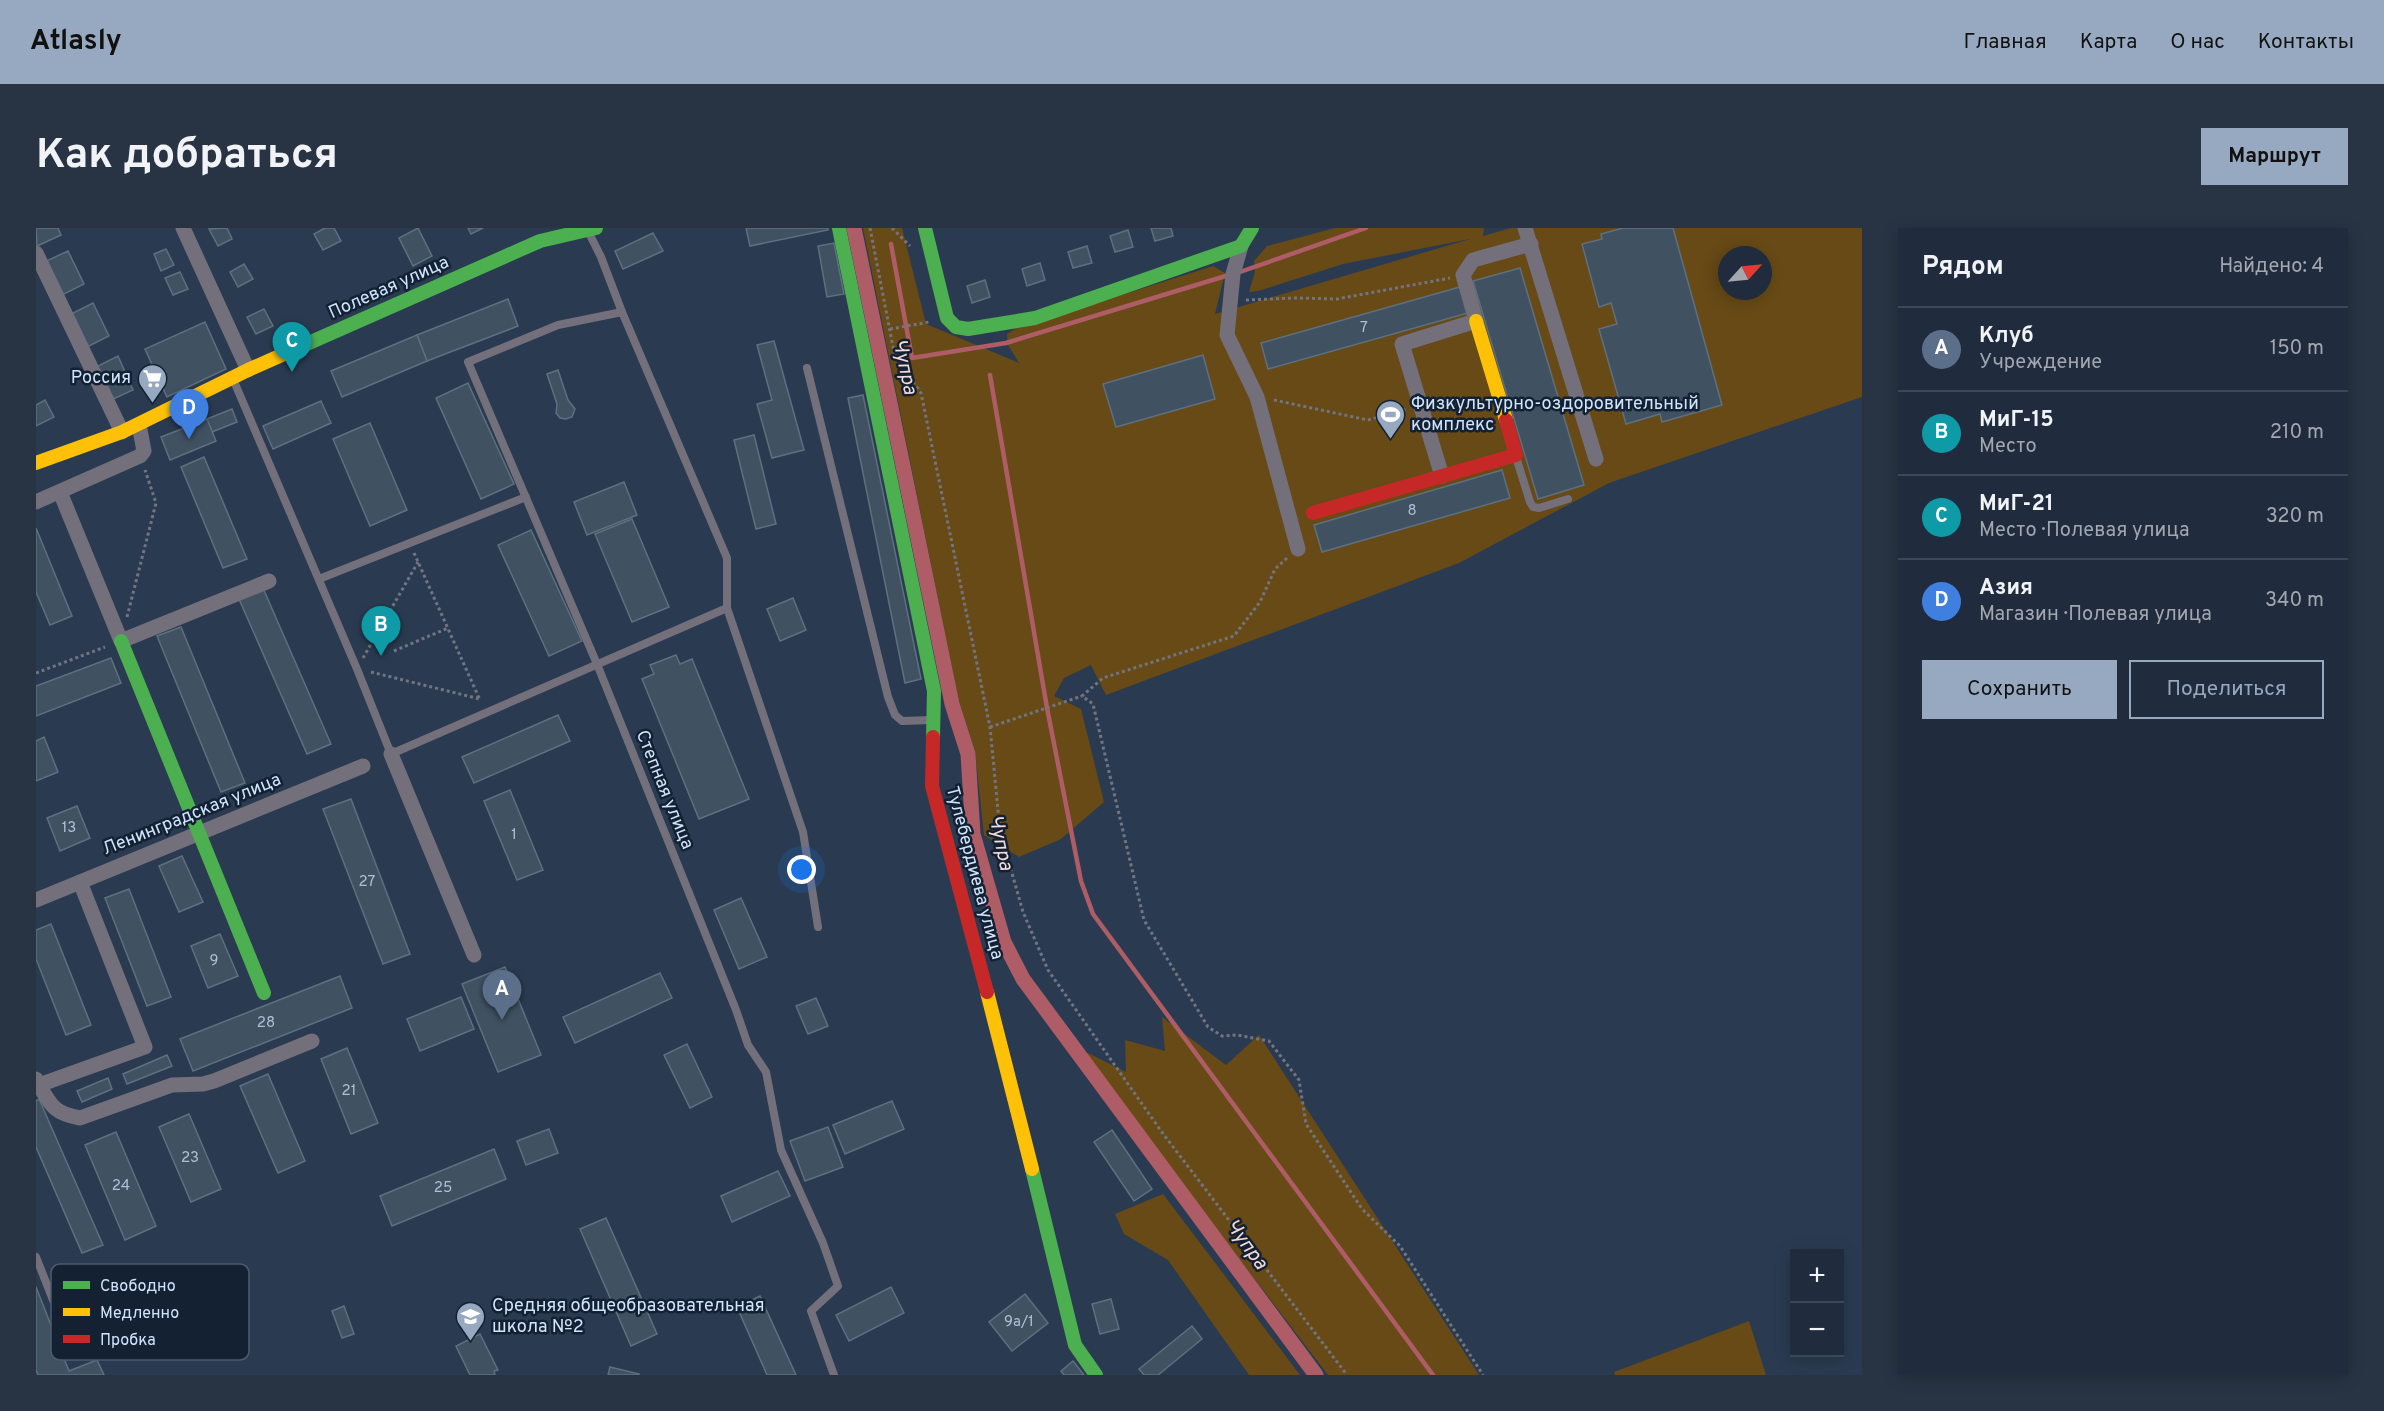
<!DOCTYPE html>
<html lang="ru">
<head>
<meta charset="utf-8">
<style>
	body { margin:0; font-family:Overpass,sans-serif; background:#283444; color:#f1f3f6 }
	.controls { position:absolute; right:18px; bottom:18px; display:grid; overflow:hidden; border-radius:0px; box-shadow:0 3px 15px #0003 }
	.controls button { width:54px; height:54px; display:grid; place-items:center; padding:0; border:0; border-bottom:2px solid #3d4857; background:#202c3d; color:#f1f3f6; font:30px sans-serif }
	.compass { position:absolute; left:1682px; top:18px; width:54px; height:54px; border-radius:50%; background:#202c3d; box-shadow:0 3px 15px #0003; rotate:63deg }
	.you { position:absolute; left:766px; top:642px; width:21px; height:21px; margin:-15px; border:4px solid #fff; border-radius:50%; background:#1a73e8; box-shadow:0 0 0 9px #1a73e833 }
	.badge { display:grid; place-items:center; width:39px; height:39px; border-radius:50%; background:#97a9c1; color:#fff; font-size:20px; font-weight:700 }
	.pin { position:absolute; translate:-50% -50px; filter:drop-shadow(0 2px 3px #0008) }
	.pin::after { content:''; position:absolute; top:32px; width:21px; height:18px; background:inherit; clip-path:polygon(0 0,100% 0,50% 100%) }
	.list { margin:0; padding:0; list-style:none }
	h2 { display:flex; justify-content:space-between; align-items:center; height:78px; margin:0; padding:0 24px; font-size:26px }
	h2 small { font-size:20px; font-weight:400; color:#a2a7b0 }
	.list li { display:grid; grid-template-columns:39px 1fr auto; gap:18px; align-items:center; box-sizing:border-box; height:84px; padding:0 24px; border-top:2px solid #3d4857 }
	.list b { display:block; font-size:22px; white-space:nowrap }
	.list p { margin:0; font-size:20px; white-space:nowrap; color:#a2a7b0 }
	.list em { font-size:20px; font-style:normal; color:#a2a7b0 }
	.actions { display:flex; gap:12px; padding:18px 24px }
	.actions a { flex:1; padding:14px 0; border:2px solid #97a9c1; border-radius:0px; text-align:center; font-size:21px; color:#97a9c1 }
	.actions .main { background:#97a9c1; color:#111 }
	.map { position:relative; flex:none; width:1826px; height:1147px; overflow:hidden; border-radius:0px }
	header { display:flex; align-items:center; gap:36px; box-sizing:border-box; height:84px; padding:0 30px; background:#97a9c1; color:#111 }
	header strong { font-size:28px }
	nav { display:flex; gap:33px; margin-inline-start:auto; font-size:21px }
	.intro { display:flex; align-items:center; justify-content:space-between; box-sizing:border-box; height:144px; padding:0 36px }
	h1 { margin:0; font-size:42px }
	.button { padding:15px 27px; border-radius:0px; background:#97a9c1; color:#111; font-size:21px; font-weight:700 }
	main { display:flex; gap:36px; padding:0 36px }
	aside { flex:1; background:#202c3d; border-radius:0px; box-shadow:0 3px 15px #0003 }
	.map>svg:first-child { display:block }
</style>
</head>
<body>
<header>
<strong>Atlasly</strong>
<nav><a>Главная</a><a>Карта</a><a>О нас</a><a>Контакты</a></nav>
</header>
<div class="intro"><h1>Как добраться</h1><a class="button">Маршрут</a></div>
<main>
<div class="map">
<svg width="1826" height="1147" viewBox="0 0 1826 1147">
	<rect width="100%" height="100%" fill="#2a3b51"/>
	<g fill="#674a16" fill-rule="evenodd">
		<path d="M 827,0 L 866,0 L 890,96 L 983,135 L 972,117 L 971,106 L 979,101 L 1177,38 L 1189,45 L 1179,86 L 1434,11 L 1307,36 L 1222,63 L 1213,64 L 1219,44 L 1218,33 L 1231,18 L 1299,0 L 1448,0 L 1447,8 L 1475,0 L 1826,0 L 1826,169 L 1573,255 L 1423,335 L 1070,467 L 1055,437 L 1028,450 L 1018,468 L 1045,481 L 1068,574 L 1025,611 L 983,629 L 948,607 L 939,523 L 922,470 ZM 1691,27 L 1727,27 L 1727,63 L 1691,63 Z"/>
		<path d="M 1126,789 L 1190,837 L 1223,807 L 1443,1147 L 1292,1147 L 1042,820 L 1090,844 L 1089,812 L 1129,823 Z"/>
		<path d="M 1127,966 L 1264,1147 L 1213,1147 L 1132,1032 L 1088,1006 L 1079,986 Z"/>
		<path d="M 1713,1093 L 1730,1147 L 1579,1147 L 1578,1144 Z"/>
	</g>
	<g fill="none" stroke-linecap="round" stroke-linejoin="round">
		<g stroke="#ae5d67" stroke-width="4.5">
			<path d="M 855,16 L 876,130 L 970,115 L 1193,47"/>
			<path d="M 1201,45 L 1330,0"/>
			<path d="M 954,147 L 1011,480 L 1045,653 L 1057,686 L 1397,1147"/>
		</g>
		<path stroke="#ae5d67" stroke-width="15" d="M 818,0 L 916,476 L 932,526 L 937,606 L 968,714 L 987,751 L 1280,1147"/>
	</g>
	<g fill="#405262" stroke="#5d7080" stroke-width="1.5">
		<path d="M 0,0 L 22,0 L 25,7 L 1,18 Z"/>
		<path d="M 191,0 L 196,11 L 182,18 L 173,1 Z"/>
		<path d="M 289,0 L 298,0 L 305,13 L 287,22 L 278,6 Z"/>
		<path d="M 382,0 L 396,28 L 377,38 L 363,10 Z"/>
		<path d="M 432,0 L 447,0 L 435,6 Z"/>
		<path d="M 710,0 L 792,0 L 792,2 L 714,18 Z"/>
		<path d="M 1115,0 L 1135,0 L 1137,8 L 1119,13 Z"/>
		<path d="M 1587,0 L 1637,0 L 1686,177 L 1626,194 L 1624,186 L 1590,196 L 1563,101 L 1581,96 L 1575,75 L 1563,79 L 1546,16 L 1566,11 L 1565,6 Z"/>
		<path d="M 1092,2 L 1097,19 L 1079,24 L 1074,8 Z"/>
		<path d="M 617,5 L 627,23 L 587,41 L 579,23 Z"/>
		<path d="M 798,15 L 808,66 L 791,69 L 782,18 Z"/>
		<path d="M 1051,18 L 1056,35 L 1037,40 L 1032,24 Z"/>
		<path d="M 130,21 L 138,37 L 125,43 L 118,26 Z"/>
		<path d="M 32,23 L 48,56 L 24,68 L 8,34 Z"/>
		<path d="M 1004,35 L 1009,52 L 991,58 L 986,41 Z"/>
		<path d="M 208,36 L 217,51 L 202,59 L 194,44 Z"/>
		<path d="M 1484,40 L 1548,257 L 1502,271 L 1437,53 Z"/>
		<path d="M 144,44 L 152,61 L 137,67 L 129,50 Z"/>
		<path d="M 949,52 L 954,69 L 936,75 L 931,58 Z"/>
		<path d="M 1424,59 L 1432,85 L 1232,141 L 1225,115 Z"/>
		<path d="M 472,71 L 482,98 L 391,133 L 381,107 Z"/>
		<path d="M 57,75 L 73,108 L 49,120 L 33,87 Z"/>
		<path d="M 228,81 L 237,98 L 220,106 L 211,89 Z"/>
		<path d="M 169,94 L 190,141 L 131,169 L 109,121 Z"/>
		<path d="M 381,107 L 391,133 L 306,169 L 295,143 Z"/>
		<path d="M 738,113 L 768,222 L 736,230 L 721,176 L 736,172 L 721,117 Z"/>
		<path d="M 1167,127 L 1179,171 L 1080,199 L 1067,156 Z"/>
		<path d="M 82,128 L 97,162 L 73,173 L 58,140 Z"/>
		<path d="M 522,142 L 532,172 L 539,181 L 536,189 L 530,191 L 524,190 L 520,185 L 521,176 L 511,146 Z"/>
		<path d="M 432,155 L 478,256 L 445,271 L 400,170 Z"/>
		<path d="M 827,167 L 885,451 L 869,455 L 812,170 Z"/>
		<path d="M 9,172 L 18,189 L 0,198 L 0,177 Z"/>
		<path d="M 285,173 L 295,195 L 237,221 L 227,198 Z"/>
		<path d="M 196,181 L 201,194 L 176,204 L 171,191 Z"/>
		<path d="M 171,191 L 180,213 L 134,232 L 125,209 Z"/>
		<path d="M 334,195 L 371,282 L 334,298 L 297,211 Z"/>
		<path d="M 718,207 L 740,296 L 720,301 L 698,212 Z"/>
		<path d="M 168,229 L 211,331 L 187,340 L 145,239 Z"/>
		<path d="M 1466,242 L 1474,270 L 1286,324 L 1278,297 Z"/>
		<path d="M 588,254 L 601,287 L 551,307 L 538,274 Z"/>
		<path d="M 596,291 L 633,379 L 596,394 L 559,306 Z"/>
		<path d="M 0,300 L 36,388 L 14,397 L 0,364 Z"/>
		<path d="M 495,302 L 546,413 L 513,428 L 462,317 Z"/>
		<path d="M 227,360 L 295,516 L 271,526 L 203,371 Z"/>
		<path d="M 757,370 L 770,402 L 744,413 L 731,381 Z"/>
		<path d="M 145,399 L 209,555 L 185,564 L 121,408 Z"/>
		<path d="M 640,427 L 644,436 L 656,431 L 713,571 L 663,591 L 606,451 L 618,446 L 614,437 Z"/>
		<path d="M 75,430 L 85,455 L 0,488 L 0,458 Z"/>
		<path d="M 522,487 L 534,513 L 438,555 L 426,529 Z"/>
		<path d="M 8,509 L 22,544 L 0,553 L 0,513 Z"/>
		<path d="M 474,562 L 507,642 L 481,652 L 448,573 Z"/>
		<path d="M 315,571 L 374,726 L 347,736 L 287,581 Z"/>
		<path d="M 41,578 L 54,610 L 24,623 L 11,590 Z"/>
		<path d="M 146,628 L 167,674 L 143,684 L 123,638 Z"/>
		<path d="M 93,661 L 135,769 L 111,778 L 69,670 Z"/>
		<path d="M 705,670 L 731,729 L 703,741 L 678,682 Z"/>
		<path d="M 15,696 L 55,797 L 30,807 L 0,731 L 0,702 Z"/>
		<path d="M 184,706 L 202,748 L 172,760 L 155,718 Z"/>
		<path d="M 469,739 L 505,827 L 462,844 L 426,756 Z"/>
		<path d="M 624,745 L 636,770 L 539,815 L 527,789 Z"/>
		<path d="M 304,748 L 316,780 L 157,843 L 144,811 Z"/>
		<path d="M 425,769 L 438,801 L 384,823 L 371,791 Z"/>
		<path d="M 780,770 L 792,798 L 772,806 L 760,778 Z"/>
		<path d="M 651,816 L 676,869 L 654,880 L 628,827 Z"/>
		<path d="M 311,820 L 342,895 L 315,906 L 285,831 Z"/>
		<path d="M 131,827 L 136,838 L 91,856 L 87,846 Z"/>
		<path d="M 232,846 L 269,933 L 242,945 L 204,858 Z"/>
		<path d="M 72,850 L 76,861 L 46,874 L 41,863 Z"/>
		<path d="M 3,871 L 67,1017 L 46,1025 L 0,919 L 0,873 Z"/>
		<path d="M 856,873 L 868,901 L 809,926 L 797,897 Z"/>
		<path d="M 153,886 L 185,961 L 155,974 L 123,899 Z"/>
		<path d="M 792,899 L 807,939 L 769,953 L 754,913 Z"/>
		<path d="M 513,901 L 522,925 L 490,937 L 481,913 Z"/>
		<path d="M 1076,902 L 1116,961 L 1098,973 L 1058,914 Z"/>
		<path d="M 80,904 L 120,998 L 89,1012 L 49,917 Z"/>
		<path d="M 458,921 L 470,951 L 356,998 L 344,968 Z"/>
		<path d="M 742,943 L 754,968 L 696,994 L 685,968 Z"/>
		<path d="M 570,990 L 621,1106 L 595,1118 L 544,1001 Z"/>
		<path d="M 0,1059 L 33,1143 L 61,1132 L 68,1147 L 2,1147 L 0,1142 Z"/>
		<path d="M 855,1059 L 868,1085 L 813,1113 L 800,1087 Z"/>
		<path d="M 989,1066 L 1012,1095 L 976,1123 L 953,1094 Z"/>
		<path d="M 724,1068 L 760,1147 L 731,1147 L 701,1079 Z"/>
		<path d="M 1075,1071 L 1083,1101 L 1064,1106 L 1056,1076 Z"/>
		<path d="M 308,1078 L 318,1106 L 306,1110 L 296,1083 Z"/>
		<path d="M 1156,1098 L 1166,1111 L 1122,1147 L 1108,1147 L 1103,1141 Z"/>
		<path d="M 444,1106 L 462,1142 L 458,1143 L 459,1147 L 434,1147 L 420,1118 Z"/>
		<path d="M 1037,1133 L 1048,1147 L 1028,1147 L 1025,1143 Z"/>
		<path d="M 574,1139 L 603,1146 L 603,1147 L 572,1147 Z"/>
	</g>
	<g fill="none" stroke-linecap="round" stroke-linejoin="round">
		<g stroke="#727581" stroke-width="3" stroke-dasharray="3 3" stroke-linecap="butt">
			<path d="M 834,0 L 859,129 L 885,165 L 954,499 L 964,603 L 987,684 L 1012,742 L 1125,903 L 1311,1147"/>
			<path d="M 856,0 L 874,18"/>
			<path d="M 1210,72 L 1261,70 L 1301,71 L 1414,50"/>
			<path d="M 854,101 L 893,94"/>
			<path d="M 1238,172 L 1332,192 L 1371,181"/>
			<path d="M 378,325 L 444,472"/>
			<path d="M 1251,330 L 1239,341 L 1224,374 L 1198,408 L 1067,450 L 1046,468 L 1057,476 L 1108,692 L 1172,799 L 1186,808 L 1201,807 L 1233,813 L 1263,852 L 1270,896 L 1326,981 L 1364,1018 L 1447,1147"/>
			<path d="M 91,389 L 120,275 L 109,242"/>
			<path d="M 358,423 L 412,400"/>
			<path d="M 327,430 L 382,334"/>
			<path d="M 335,444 L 444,471"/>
			<path d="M 0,445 L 69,419"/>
			<path d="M 954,499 L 1046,468"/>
		</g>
		<g stroke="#73707c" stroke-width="8">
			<path d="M 586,84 L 522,97 L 432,134 L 561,436 L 700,782 L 712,817 L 730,844 L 745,922 L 787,1015 L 802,1058 L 775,1083 L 798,1147"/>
			<path d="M 771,140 L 852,469 L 859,487 L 866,493 L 896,492"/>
			<path d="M 197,151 L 321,441 L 355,526 L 691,380 L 691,330 L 586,84 L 565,29 L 552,3"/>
			<path d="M 1480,229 L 1494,274 L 1497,279 L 1503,280 L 1532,271"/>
			<path d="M 283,351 L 490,269"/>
			<path d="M 691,380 L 767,604 L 782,699"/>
			<path d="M 0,1029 L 38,1125"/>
		</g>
		<g stroke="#73707c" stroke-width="15">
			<path d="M 147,0 L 212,142"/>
			<path d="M 1489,0 L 1560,231"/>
			<path d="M 1205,18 L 1197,46 L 1191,107 L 1221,169 L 1262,321"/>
			<path d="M 0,25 L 86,204"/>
			<path d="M 1406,248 L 1366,116 L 1440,93 L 1427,47 L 1437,32 L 1495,16"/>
			<path d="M 24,264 L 85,413 L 233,353"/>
			<path d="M 0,274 L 104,228 L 108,223 L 103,197"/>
			<path d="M 355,526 L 438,727"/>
			<path d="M 0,672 L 327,538"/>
			<path d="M 0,851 L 3,857 L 109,819 L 44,654"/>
			<path d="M 3,857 C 15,878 19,886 44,890 L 136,857 L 167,856 L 178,853 L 276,813"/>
		</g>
		<g stroke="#4caf50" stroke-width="14">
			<path d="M 803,0 L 898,463 L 897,509"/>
			<path d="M 889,0 L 911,90 L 920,99 L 932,101 L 999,90 L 1205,18 L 1216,0"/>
			<path d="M 266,118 L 504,13 L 560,0"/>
			<path d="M 85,413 L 228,765"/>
			<path d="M 996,941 L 1039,1117 L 1060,1147"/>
		</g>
		<g stroke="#ffc107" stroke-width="14">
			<path d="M 1440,93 L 1470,192"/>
			<path d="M 0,235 L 86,204 L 212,142 L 266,118"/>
			<path d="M 951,764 L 996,941"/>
		</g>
		<g stroke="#c62828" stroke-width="14">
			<path d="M 1277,285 L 1480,227 L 1470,192"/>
			<path d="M 897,509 L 896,558 L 951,764"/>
		</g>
	</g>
	<defs>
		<symbol id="supermarket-pin" viewBox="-11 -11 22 30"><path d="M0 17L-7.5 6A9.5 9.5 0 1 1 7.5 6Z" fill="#97a9c1" stroke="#132133"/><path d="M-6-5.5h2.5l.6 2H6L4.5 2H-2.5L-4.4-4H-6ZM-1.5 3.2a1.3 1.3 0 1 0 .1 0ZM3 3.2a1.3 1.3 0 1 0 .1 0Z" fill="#fff"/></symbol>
		<symbol id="stadium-pin" viewBox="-11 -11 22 30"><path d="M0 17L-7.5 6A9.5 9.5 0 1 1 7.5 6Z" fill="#97a9c1" stroke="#132133"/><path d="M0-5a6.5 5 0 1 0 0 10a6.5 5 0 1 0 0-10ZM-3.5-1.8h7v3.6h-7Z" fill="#fff"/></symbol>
		<symbol id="school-pin" viewBox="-11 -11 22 30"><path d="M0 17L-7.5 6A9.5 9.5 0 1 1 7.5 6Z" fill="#97a9c1" stroke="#132133"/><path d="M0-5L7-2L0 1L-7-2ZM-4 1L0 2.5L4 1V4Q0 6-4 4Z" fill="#fff"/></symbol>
	</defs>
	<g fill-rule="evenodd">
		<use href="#supermarket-pin" x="100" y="134" width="33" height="45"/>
		<use href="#stadium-pin" x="1338" y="170" width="33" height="45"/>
		<use href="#school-pin" x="418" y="1072" width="33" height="45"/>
	</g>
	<g text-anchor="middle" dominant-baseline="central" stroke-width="5" stroke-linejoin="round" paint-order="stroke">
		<g font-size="15" fill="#adc0d6">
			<text x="1328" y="100">7</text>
			<text x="1376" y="283">8</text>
			<text x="33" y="600">13</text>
			<text x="478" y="607">1</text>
			<text x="331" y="654">27</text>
			<text x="178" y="733">9</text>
			<text x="230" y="795">28</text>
			<text x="313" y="863">21</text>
			<text x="154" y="930">23</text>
			<text x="85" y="958">24</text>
			<text x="407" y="960">25</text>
			<text x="983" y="1094">9а/1</text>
		</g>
		<g font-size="18" fill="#d1e4fd" stroke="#132133">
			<text transform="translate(353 60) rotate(-24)">Полевая улица</text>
			<text transform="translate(628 562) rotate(68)">Степная улица</text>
			<text transform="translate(156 587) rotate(-22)">Ленинградская улица</text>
			<text transform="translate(938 645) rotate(75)">Тулебердиева улица</text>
		</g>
		<g font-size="18" fill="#d1e4fd" stroke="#132133" text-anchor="start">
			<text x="95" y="150" text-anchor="end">Россия</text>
			<text x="1375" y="176">Физкультурно-оздоровительный<tspan x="1375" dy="21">комплекс</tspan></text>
			<text x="456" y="1078">Средняя общеобразовательная<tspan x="456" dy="21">школа №2</tspan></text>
		</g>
		<g font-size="20" font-style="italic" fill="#f6dbdc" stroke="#132133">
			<text transform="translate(868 139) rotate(78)">Чупра</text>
			<text transform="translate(964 615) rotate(78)">Чупра</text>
			<text transform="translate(1210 1017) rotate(54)">Чупра</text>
		</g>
	</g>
	<rect x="15" y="1036" width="198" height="96" rx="9" fill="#132133" stroke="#4c5c70" stroke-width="1.5"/>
	<rect x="27" y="1053" width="27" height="8" fill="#4caf50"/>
	<rect x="27" y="1080" width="27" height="8" fill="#ffc107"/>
	<rect x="27" y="1107" width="27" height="8" fill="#c62828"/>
	<g font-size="16" fill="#d1e4fd">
		<text x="64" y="1063">Свободно</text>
		<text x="64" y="1090">Медленно</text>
		<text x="64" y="1117">Пробка</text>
	</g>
</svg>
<div class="controls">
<button>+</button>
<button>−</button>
</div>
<svg class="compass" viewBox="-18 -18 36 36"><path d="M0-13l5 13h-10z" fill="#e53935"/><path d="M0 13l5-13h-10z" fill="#a2a7b0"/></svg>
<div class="you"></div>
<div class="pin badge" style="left:466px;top:792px;background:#5c6f8a">A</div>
<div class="pin badge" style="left:345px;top:428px;background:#0f9aa8">B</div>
<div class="pin badge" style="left:256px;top:144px;background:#0f9aa8">C</div>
<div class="pin badge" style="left:153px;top:211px;background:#3f7fe0">D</div>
</div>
<aside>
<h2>Рядом<small>Найдено: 4</small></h2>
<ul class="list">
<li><span class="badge" style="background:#5c6f8a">A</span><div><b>Клуб</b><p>Учреждение</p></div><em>150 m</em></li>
<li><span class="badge" style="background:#0f9aa8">B</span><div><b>МиГ-15</b><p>Место</p></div><em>210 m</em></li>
<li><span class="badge" style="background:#0f9aa8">C</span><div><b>МиГ-21</b><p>Место · Полевая улица</p></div><em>320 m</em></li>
<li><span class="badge" style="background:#3f7fe0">D</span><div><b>Азия</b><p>Магазин · Полевая улица</p></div><em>340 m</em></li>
</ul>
<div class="actions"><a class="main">Сохранить</a><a>Поделиться</a></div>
</aside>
</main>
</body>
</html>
